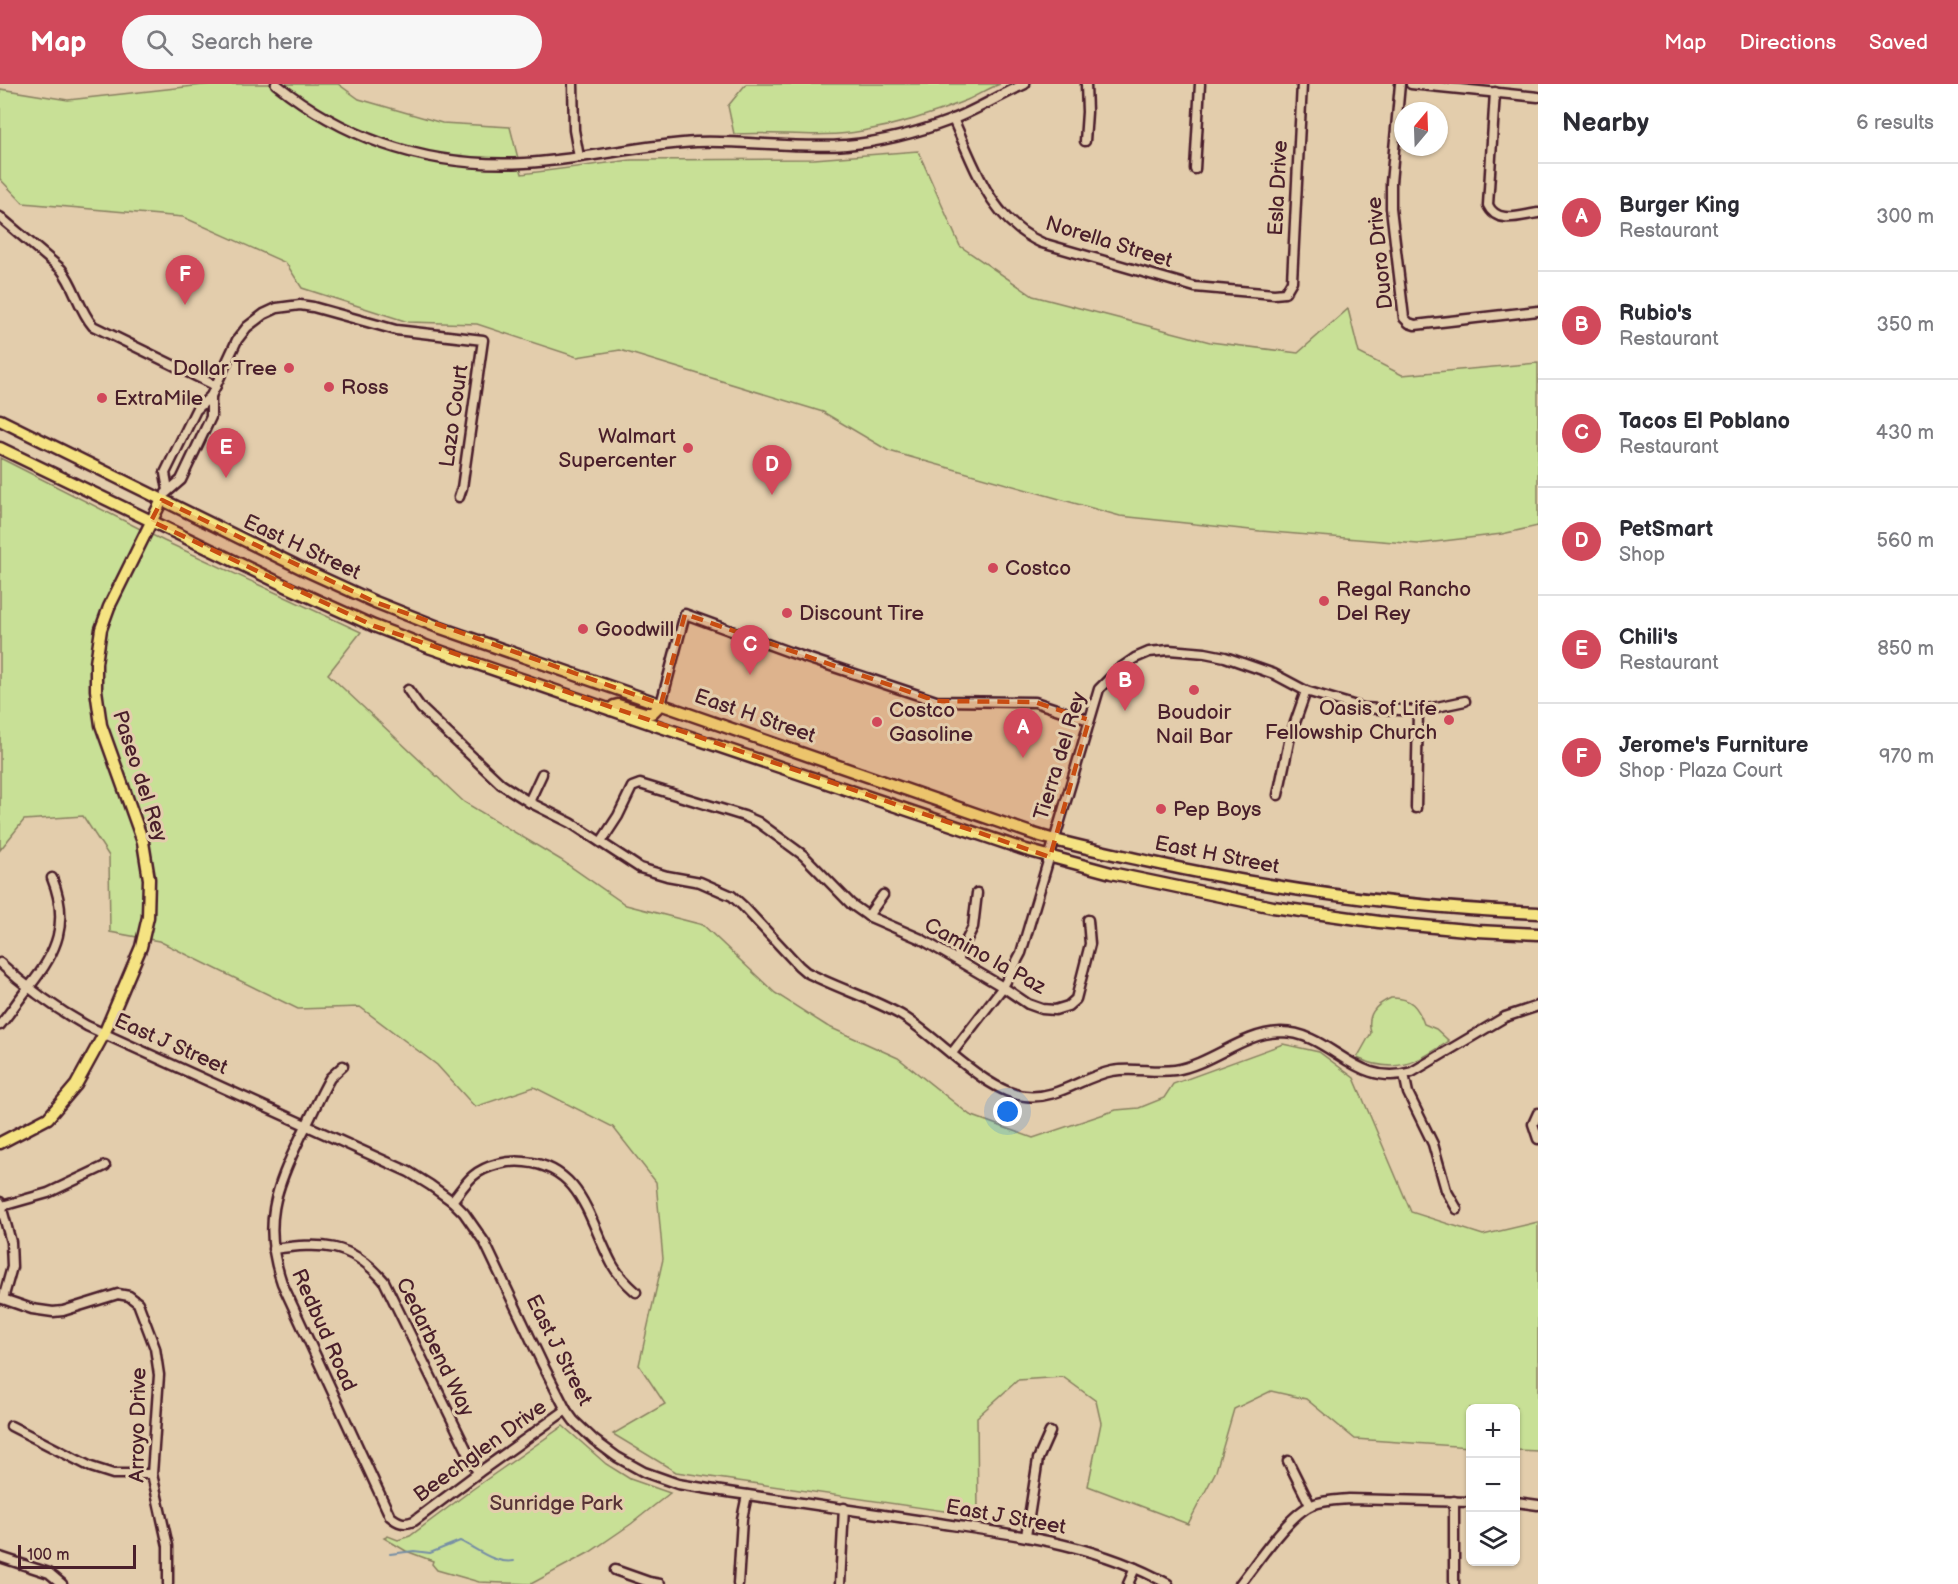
<!DOCTYPE html>
<html lang="en">
<head>
<meta charset="utf-8">
<style>
	body { margin:0; font-family:"Balsamiq Sans",sans-serif; background:#f7f7f7; color:#2b2b33 }
	.controls { position:absolute; right:18px; bottom:18px; display:grid; overflow:hidden; border-radius:9px; box-shadow:0 2px 4px #0004 }
	.controls button { width:54px; height:54px; display:grid; place-items:center; padding:0; border:0; border-bottom:2px solid #e1e1e2; background:#fff; color:#2b2b33; font:30px sans-serif }
	.compass { position:absolute; left:1394px; top:18px; width:54px; height:54px; border-radius:50%; background:#fff; box-shadow:0 2px 4px #0004; rotate:19deg }
	.scale { position:absolute; left:18px; bottom:15px; width:118px; box-sizing:border-box; padding-left:6px; border:3px solid #4a1f2b; border-top:0; font-size:16px; line-height:21px; white-space:nowrap; color:#4a1f2b; -webkit-text-stroke:4px #e3cdac; paint-order:stroke }
	.you { position:absolute; left:1008px; top:1028px; width:21px; height:21px; margin:-15px; border:4px solid #fff; border-radius:50%; background:#1a73e8; box-shadow:0 0 0 9px #1a73e833 }
	.badge { display:grid; place-items:center; width:39px; height:39px; border-radius:50%; background:#d1495b; color:#fff; font-size:20px; font-weight:700 }
	.pin { position:absolute; translate:-50% -50px; filter:drop-shadow(0 2px 3px #0008) }
	.pin::after { content:''; position:absolute; top:32px; width:21px; height:18px; background:inherit; clip-path:polygon(0 0,100% 0,50% 100%) }
	.list { margin:0; padding:0; list-style:none }
	h2 { display:flex; justify-content:space-between; align-items:center; height:78px; margin:0; padding:0 24px; font-size:26px }
	h2 small { font-size:20px; font-weight:400; color:#7c7c81 }
	.list li { display:grid; grid-template-columns:39px 1fr auto; gap:18px; align-items:center; box-sizing:border-box; height:108px; padding:0 24px; border-top:2px solid #e1e1e2 }
	.list b { display:block; font-size:22px; white-space:nowrap }
	.list p { margin:0; font-size:20px; white-space:nowrap; color:#7c7c81 }
	.list em { font-size:20px; font-style:normal; color:#7c7c81 }
	.icon { flex:none; width:33px; height:33px; fill:none; stroke:currentColor; stroke-width:2; stroke-linecap:round; stroke-linejoin:round }
	.map { position:relative; flex:none; width:1538px; height:1500px; overflow:hidden }
	header { display:flex; align-items:center; gap:36px; box-sizing:border-box; height:84px; padding:0 30px; background:#d1495b; color:#fff }
	header strong { font-size:28px }
	nav { display:flex; gap:33px; margin-inline-start:auto; font-size:21px }
	.search { width:420px; height:54px; background:#f7f7f7; display:flex; align-items:center; gap:15px; box-sizing:border-box; padding:0 21px; border-radius:33px; color:#7c7c81; font-size:22px }
	main { display:flex }
	aside { flex:1; background:#fff }
	.map>svg:first-child { display:block }
</style>
</head>
<body>
<header>
<strong>Map</strong>
<div class="search"><svg class="icon" aria-label="search" viewBox="0 0 24 24"><circle cx="10" cy="10" r="6"/><path d="M15 15l6 6"/></svg>Search here</div>
<nav><a>Map</a><a>Directions</a><a>Saved</a></nav>
</header>
<main>
<div class="map">
<svg width="1538" height="1500" viewBox="0 0 1538 1500">
	<rect width="100%" height="100%" fill="#e3cdac"/>
	<filter id="ink" filterUnits="userSpaceOnUse"><feTurbulence type="fractalNoise" baseFrequency=".0167" numOctaves="2"/><feDisplacementMap in="SourceGraphic" scale="12" xChannelSelector="R" yChannelSelector="G"/><feConvolveMatrix kernelMatrix="1 2 1 2 8 2 1 2 1" color-interpolation-filters="sRGB"/></filter>
	<g filter="url(#ink)">
		<g fill="#c8e096" stroke="#898060" stroke-width="1.5">
			<path d="M 212,0 L 338,0 L 359,15 L 442,39 L 510,43 L 522,90 L 631,76 L 814,75 L 918,67 L 960,162 L 1033,212 L 1210,258 L 1298,269 L 1348,225 L 1359,269 L 1402,291 L 1538,279 L 1538,442 L 1502,450 L 1418,460 L 1260,447 L 1120,432 L 889,367 L 823,328 L 620,266 L 577,273 L 477,240 L 408,238 L 302,204 L 286,179 L 183,133 L 23,119 L 0,95 L 0,5 L 68,16 Z"/>
			<path d="M 746,0 L 1000,0 C 989,4 978,11 967,16 C 934,30 898,41 862,47 C 820,55 777,47 734,50 L 728,22 Z"/>
			<path d="M 0,374 L 164,457 L 361,548 L 328,590 L 464,718 L 561,776 L 626,821 L 703,841 L 775,909 L 827,942 L 898,974 L 970,1031 L 1033,1054 L 1116,1026 L 1139,1024 L 1164,1014 L 1173,1000 L 1283,960 L 1319,968 L 1354,994 L 1411,1128 L 1483,1151 L 1538,1138 L 1538,1367 L 1516,1366 L 1516,1324 L 1470,1324 L 1470,1363 L 1355,1355 L 1306,1315 L 1271,1307 L 1234,1325 L 1216,1387 L 1188,1440 L 1088,1402 L 1101,1339 L 1096,1317 L 1063,1293 L 1018,1296 L 977,1333 L 978,1432 L 676,1388 L 613,1350 L 665,1320 L 639,1281 L 663,1175 L 656,1098 L 613,1043 L 534,1003 L 475,1023 L 437,981 L 360,923 L 298,925 L 159,857 L 110,848 L 109,772 L 83,732 L 24,736 L 0,766 Z"/>
			<path d="M 1391,914 C 1411,913 1418,923 1424,940 L 1436,945 L 1449,957 C 1416,979 1396,991 1357,974 L 1371,949 C 1366,931 1375,921 1391,914 Z"/>
			<path d="M 563,1342 L 606,1380 L 630,1395 L 670,1409 L 631,1440 L 590,1468 L 531,1500 L 479,1498 L 437,1486 L 432,1480 L 433,1477 L 406,1467 L 384,1454 L 388,1452 L 398,1456 L 410,1452 L 473,1405 Z"/>
		</g>
		<g fill="none" stroke-linecap="round" stroke-linejoin="round">
			<path stroke="#768ea5" stroke-width="2" d="M 390,1470 L 414,1467 L 430,1469 L 460,1457 C 478,1465 493,1480 514,1477"/>
			<defs>
				<g id="minor">
					<path d="M 276,0 C 349,58 431,84 525,79 C 582,76 639,61 696,58 C 746,56 796,65 846,61 C 880,58 919,48 951,36 C 977,26 1000,11 1025,0"/>
					<path d="M 573,0 L 574,46 L 579,73"/>
					<path d="M 1400,0 L 1391,99 L 1391,124 L 1404,234 L 1409,239 L 1415,241 L 1538,227"/>
					<path d="M 1411,0 L 1538,13"/>
					<path d="M 1495,8 L 1488,121 C 1497,141 1521,131 1538,129"/>
					<path d="M 953,35 C 975,83 990,136 1042,159 L 1195,203 L 1274,210 L 1285,209 L 1292,197 L 1302,0"/>
					<path d="M 1085,57 L 1087,28 L 1086,0"/>
					<path d="M 1195,85 L 1200,0"/>
					<path d="M 0,133 L 61,185 C 75,202 78,224 93,242 L 216,302"/>
					<path d="M 168,406 L 165,389 L 196,326 L 211,312 L 237,256 L 247,243 L 264,230 L 277,224 L 300,221 L 313,223 L 396,246 L 483,256 L 462,404 L 459,413"/>
					<path d="M 166,409 L 181,396 L 211,333 L 211,312"/>
					<path d="M 408,606 L 421,624 L 501,700 L 529,718 L 571,739 L 640,784 L 667,792 L 700,798 L 732,812 L 743,822 L 799,882 L 806,888 C 837,904 871,914 901,931 C 938,953 985,1008 1025,1012 C 1057,1016 1082,993 1112,987 C 1132,983 1154,989 1175,986 C 1212,980 1242,949 1281,948 C 1332,948 1354,1005 1412,988 L 1505,933 L 1538,922"/>
					<path d="M 661,620 L 685,530 L 789,568 L 936,617 L 1035,618 L 1089,636"/>
					<path d="M 1278,711 L 1290,653 L 1306,607"/>
					<path d="M 529,718 L 542,690"/>
					<path d="M 1416,724 L 1418,627"/>
					<path d="M 601,758 L 618,732 L 632,703 L 640,700 L 744,732 L 758,738 L 803,771 L 851,820 L 868,832 L 921,855 L 1003,903 L 1028,920 L 1042,925 L 1055,926 L 1068,922 L 1076,915 L 1090,860 L 1088,836"/>
					<path d="M 868,832 L 883,811"/>
					<path d="M 957,875 L 973,843 L 977,809"/>
					<path d="M 0,879 C 28,905 53,923 87,942 L 409,1088 L 430,1101 L 452,1117 L 464,1129 L 485,1159 L 543,1281 L 566,1326 L 574,1337 L 594,1356 L 617,1373 L 644,1388 L 678,1400 C 762,1414 847,1425 931,1438 C 1012,1450 1095,1459 1168,1500"/>
					<path d="M 0,941 C 10,929 19,915 29,903 C 57,869 70,838 52,794"/>
					<path d="M 952,969 L 1003,903 L 1021,869 L 1099,605 L 1119,585 L 1135,574 L 1149,568 L 1169,566 L 1205,569 L 1225,573 L 1274,590 L 1306,607 L 1363,624 L 1418,627 L 1465,617"/>
					<path d="M 343,982 L 330,994 C 319,1013 311,1033 301,1052 C 275,1105 262,1141 282,1199 L 390,1432 C 398,1439 404,1441 414,1437 L 478,1389 L 566,1326"/>
					<path d="M 1404,990 L 1408,1009 L 1433,1060 L 1446,1106 L 1457,1125"/>
					<path d="M 1538,1029 L 1533,1040 L 1538,1055"/>
					<path d="M 452,1117 C 459,1109 465,1099 473,1092 C 486,1081 508,1076 525,1078 C 583,1083 589,1138 612,1180 C 618,1191 627,1200 636,1208"/>
					<path d="M 0,1118 L 11,1158 L 12,1183 L 3,1215"/>
					<path d="M 2,1122 L 48,1109 L 105,1082"/>
					<path d="M 273,1165 C 321,1159 350,1157 384,1197 L 478,1389"/>
					<path d="M 0,1214 L 32,1225 L 53,1228 L 63,1227 L 118,1210 L 129,1212 L 138,1219 L 155,1264 L 159,1291 L 152,1390 L 168,1462 L 168,1500"/>
					<path d="M 11,1342 L 91,1383 L 113,1390 L 152,1390"/>
					<path d="M 1288,1377 L 1310,1421"/>
					<path d="M 1516,1418 L 1538,1421"/>
					<path d="M 1026,1452 L 1038,1375 L 1050,1348"/>
					<path d="M 0,1473 L 49,1489 L 62,1500"/>
					<path d="M 615,1486 L 649,1498 L 660,1500"/>
					<path d="M 738,1500 L 742,1435 L 747,1411"/>
					<path d="M 840,1500 L 844,1424"/>
					<path d="M 1128,1500 L 1135,1484"/>
					<path d="M 1240,1500 C 1256,1480 1289,1430 1312,1421 C 1323,1416 1336,1416 1349,1415 L 1470,1418"/>
					<path d="M 1454,1500 L 1454,1417"/>
				</g>
				<g id="major">
					<path d="M 0,336 L 305,486 L 375,518 L 438,543 L 1034,750 C 1072,762 1111,769 1150,778 C 1278,806 1407,824 1538,829"/>
					<path d="M 0,364 L 290,504 L 374,542 L 431,564 L 655,641 L 1026,766 L 1111,789 L 1273,823 L 1379,838 L 1477,847 L 1538,850"/>
					<path d="M 611,626 L 614,622 L 618,621 L 645,629 L 652,629 L 661,620"/>
					<path d="M 0,1059 L 48,1034 L 76,1001 L 104,950 L 141,863 L 148,833 L 149,795 L 143,758 L 101,641 L 96,606 L 96,579 L 101,545 L 109,523 L 162,416"/>
				</g>
			</defs>
			<use href="#minor" stroke="#4a1f2b" stroke-width="13"/>
			<use href="#major" stroke="#4a1f2b" stroke-width="15"/>
			<use href="#minor" stroke="#e3cdac" stroke-width="8"/>
			<use href="#major" stroke="#f5e382" stroke-width="10"/>
		</g>
	</g>
	<path fill="#c84d12" fill-opacity="0.2" stroke="#c84d12" stroke-width="4.5" stroke-dasharray="12 8" stroke-linejoin="round" d="M 162,416 L 375,518 L 661,620 L 685,530 L 936,617 L 1035,618 L 1089,636 L 1050,773 L 374,542 L 151,437 Z"/>
	<g fill="#d1495b" stroke="#e3cdac" stroke-width="2">
		<circle cx="289" cy="284" r="6"/>
		<circle cx="329" cy="303" r="6"/>
		<circle cx="102" cy="314" r="6"/>
		<circle cx="688" cy="364" r="6"/>
		<circle cx="993" cy="484" r="6"/>
		<circle cx="1324" cy="517" r="6"/>
		<circle cx="787" cy="529" r="6"/>
		<circle cx="583" cy="545" r="6"/>
		<circle cx="1194" cy="606" r="6"/>
		<circle cx="1449" cy="636" r="6"/>
		<circle cx="877" cy="638" r="6"/>
		<circle cx="1161" cy="725" r="6"/>
	</g>
	<g text-anchor="middle" dominant-baseline="central" stroke-width="6" stroke-linejoin="round" paint-order="stroke">
		<g font-size="21" fill="#4a1f2b" stroke="#e3cdac">
			<text transform="translate(1278 104) rotate(-87)">Esla Drive</text>
			<text transform="translate(1109 158) rotate(17)">Norella Street</text>
			<text transform="translate(1380 169) rotate(-96)">Duoro Drive</text>
			<text transform="translate(454 332) rotate(-82)">Lazo Court</text>
			<text transform="translate(302 463) rotate(25)">East H Street</text>
			<text transform="translate(755 632) rotate(19)">East H Street</text>
			<text transform="translate(1060 672) rotate(-73)">Tierra del Rey</text>
			<text transform="translate(140 692) rotate(72)">Paseo del Rey</text>
			<text transform="translate(1217 771) rotate(11)">East H Street</text>
			<text transform="translate(985 872) rotate(29)">Camino la Paz</text>
			<text transform="translate(171 960) rotate(24)">East J Street</text>
			<text transform="translate(324 1246) rotate(66)">Redbud Road</text>
			<text transform="translate(435 1263) rotate(64)">Cedarbend Way</text>
			<text transform="translate(559 1266) rotate(63)">East J Street</text>
			<text transform="translate(138 1341) rotate(-89)">Arroyo Drive</text>
			<text transform="translate(480 1367) rotate(-36)">Beechglen Drive</text>
			<text transform="translate(1006 1433) rotate(10)">East J Street</text>
		</g>
		<g font-size="21" fill="#4a1f2b" stroke="#e3cdac" text-anchor="start">
			<text x="277" y="284" text-anchor="end">Dollar Tree</text>
			<text x="341" y="303">Ross</text>
			<text x="114" y="314">ExtraMile</text>
			<text x="676" y="352" text-anchor="end">Walmart<tspan x="676" dy="24">Supercenter</tspan></text>
			<text x="1005" y="484">Costco</text>
			<text x="1336" y="505">Regal Rancho<tspan x="1336" dy="24">Del Rey</tspan></text>
			<text x="799" y="529">Discount Tire</text>
			<text x="595" y="545">Goodwill</text>
			<text x="1437" y="624" text-anchor="end">Oasis of Life<tspan x="1437" dy="24">Fellowship Church</tspan></text>
			<text x="889" y="626">Costco<tspan x="889" dy="24">Gasoline</tspan></text>
			<text x="1194" y="628" text-anchor="middle">Boudoir<tspan x="1194" dy="24">Nail Bar</tspan></text>
			<text x="1173" y="725">Pep Boys</text>
		</g>
		<g font-size="21" fill="#573236" stroke="#e3cdac">
			<text x="556" y="1419">Sunridge Park</text>
		</g>
	</g>
</svg>
<div class="controls">
<button>+</button>
<button>−</button>
<button><svg class="icon" aria-label="layers" viewBox="0 0 24 24"><path d="M12 4l9 5-9 5-9-5zM3 14l9 5 9-5"/></svg></button>
</div>
<svg class="compass" viewBox="-18 -18 36 36"><path d="M0-13l5 13h-10z" fill="#e53935"/><path d="M0 13l5-13h-10z" fill="#7c7c81"/></svg>
<div class="scale">100 m</div>
<div class="you"></div>
<div class="pin badge" style="left:1023px;top:674px">A</div>
<div class="pin badge" style="left:1125px;top:627px">B</div>
<div class="pin badge" style="left:750px;top:591px">C</div>
<div class="pin badge" style="left:772px;top:411px">D</div>
<div class="pin badge" style="left:226px;top:394px">E</div>
<div class="pin badge" style="left:185px;top:221px">F</div>
</div>
<aside>
<h2>Nearby<small>6 results</small></h2>
<ul class="list">
<li><span class="badge">A</span><div><b>Burger King</b><p>Restaurant</p></div><em>300 m</em></li>
<li><span class="badge">B</span><div><b>Rubio's</b><p>Restaurant</p></div><em>350 m</em></li>
<li><span class="badge">C</span><div><b>Tacos El Poblano</b><p>Restaurant</p></div><em>430 m</em></li>
<li><span class="badge">D</span><div><b>PetSmart</b><p>Shop</p></div><em>560 m</em></li>
<li><span class="badge">E</span><div><b>Chili's</b><p>Restaurant</p></div><em>850 m</em></li>
<li><span class="badge">F</span><div><b>Jerome's Furniture</b><p>Shop · Plaza Court</p></div><em>970 m</em></li>
</ul>
</aside>
</main>
</body>
</html>
